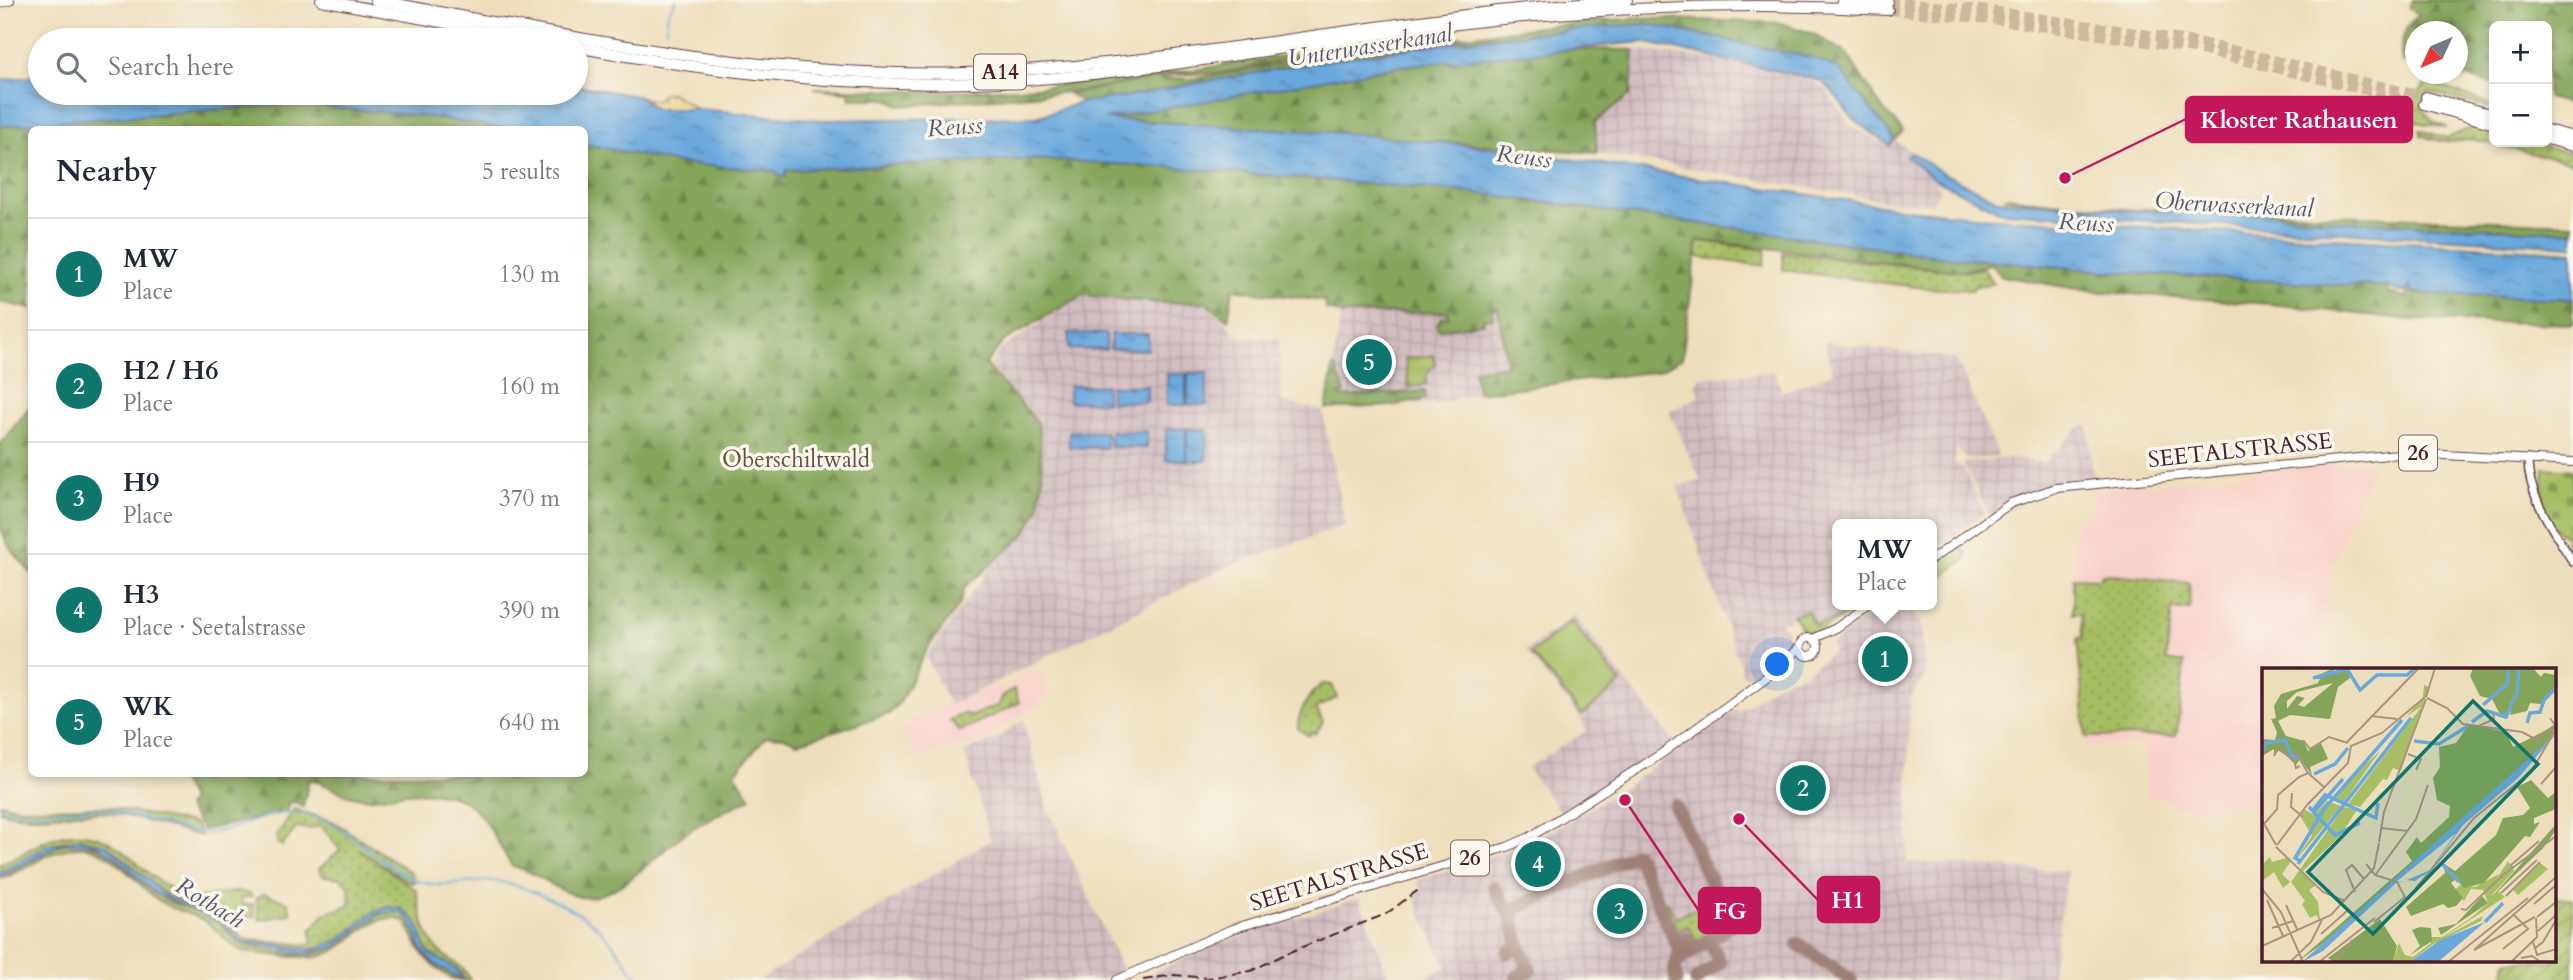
<!DOCTYPE html>
<html lang="en">
<head>
<meta charset="utf-8">
<style>
	body { margin:0; font-family:Cardo,serif; background:#f2f2f3; color:#1f2937 }
	.controls { position:absolute; right:21px; top:21px; display:grid; overflow:hidden; border-radius:10px; box-shadow:0 4px 10px #0003 }
	.controls button { width:63px; height:63px; display:grid; place-items:center; padding:0; border:0; border-bottom:2px solid #e0e1e3; background:#fff; color:#1f2937; font:35px sans-serif }
	.compass { position:absolute; left:2405px; top:21px; width:63px; height:63px; border-radius:50%; background:#fff; box-shadow:0 4px 10px #0003; rotate:226deg }
	.you { position:absolute; left:1778px; top:665px; width:24px; height:24px; margin:-18px; border:5px solid #fff; border-radius:50%; background:#1a73e8; box-shadow:0 0 0 10px #1a73e833 }
	.badge { display:grid; place-items:center; width:46px; height:46px; border-radius:50%; background:#0f766e; color:#fff; font-size:23px; font-weight:700 }
	.pin { position:absolute; translate:-50% -50%; border:4px solid #fff; box-shadow:0 2px 7px #0006 }
	.popup { position:absolute; left:1832px; top:519px; width:105px; height:91px; box-sizing:border-box; display:grid; place-content:center; border-radius:10px; background:#fff; filter:drop-shadow(0 2px 5px #0005); font-size:23px; white-space:nowrap; color:#747a83 }
	.popup b { font-size:26px; color:#1f2937 }
	.popup::after { content:''; position:absolute; left:50%; top:100%; margin-left:-14px; border:14px solid transparent; border-top-color:#fff }
	.list { margin:0; padding:0; list-style:none }
	h2 { display:flex; justify-content:space-between; align-items:center; height:91px; margin:0; padding:0 28px; font-size:30px }
	h2 small { font-size:23px; font-weight:400; color:#747a83 }
	.list li { display:grid; grid-template-columns:46px 1fr auto; gap:21px; align-items:center; box-sizing:border-box; height:112px; padding:0 28px; border-top:2px solid #e0e1e3 }
	.list b { display:block; font-size:26px; white-space:nowrap }
	.list p { margin:0; font-size:23px; white-space:nowrap; color:#747a83 }
	.list em { font-size:23px; font-style:normal; color:#747a83 }
	.icon { flex:none; width:38px; height:38px; fill:none; stroke:currentColor; stroke-width:2; stroke-linecap:round; stroke-linejoin:round }
	.map { position:relative; flex:none; width:2573px; height:980px; overflow:hidden }
	.search { position:absolute; background:#fff; box-shadow:0 4px 10px #0003; left:28px; top:28px; width:560px; height:77px; display:flex; align-items:center; gap:18px; box-sizing:border-box; padding:0 24px; border-radius:38px; color:#747a83; font-size:26px }
	.panel { position:absolute; background:#fff; box-shadow:0 4px 10px #0003; left:28px; top:126px; width:560px; height:651px; border-radius:10px }
	.map>svg:first-child { display:block }
</style>
</head>
<body>
<div class="map">
<svg width="2573" height="980" viewBox="0 0 2573 980">
	<defs>
		<pattern id="industrial-grid" width="8" height="8" patternUnits="userSpaceOnUse" patternTransform="scale(1.75)"><rect width="8" height="8" fill="#d2bec1"/><path d="M0 4h8M4 0v8" fill="none" stroke="#b6a3a6"/></pattern>
		<pattern id="grass-dots" width="8" height="8" patternUnits="userSpaceOnUse" patternTransform="scale(1.75)"><rect width="8" height="8" fill="#a6be64"/><path d="M2 2h.1M6 6h.1" fill="none" stroke="#899a53" stroke-width="1.8" stroke-linecap="round"/></pattern>
		<pattern id="forest-firs" width="22" height="20" patternUnits="userSpaceOnUse" patternTransform="scale(1.75)"><rect width="22" height="20" fill="#84a55a"/><path d="M5 1l3.5 6h-7zM16 11l3.5 6h-7z" fill="#6e864b"/></pattern>
		<pattern id="sand-dots" width="8" height="8" patternUnits="userSpaceOnUse" patternTransform="scale(1.75)"><rect width="8" height="8" fill="#eeda9e"/><path d="M2 2h.1M6 6h.1" fill="none" stroke="#cebb88" stroke-width="1.8" stroke-linecap="round"/></pattern>
		<pattern id="cemetery-stones" width="16" height="16" patternUnits="userSpaceOnUse" patternTransform="scale(1.75)"><rect width="16" height="16" fill="#a6be64"/><path d="M2 7V4a2 2 0 0 1 4 0v3zM10 15v-3a2 2 0 0 1 4 0v3z" fill="#899a53"/></pattern>
		<pattern id="park-crowns" width="20" height="18" patternUnits="userSpaceOnUse" patternTransform="scale(1.75)"><rect width="20" height="18" fill="#a6be64"/><path d="M2 6a3 3 0 1 1 6 0M12 15a3 3 0 1 1 6 0" fill="none" stroke="#899a53"/></pattern>
		<pattern id="garden-furrows" width="10" height="10" patternUnits="userSpaceOnUse" patternTransform="scale(1.75)"><rect width="10" height="10" fill="#a6be64"/><path d="M-1 1l2-2M0 10L10 0M9 11l2-2" fill="none" stroke="#899a53"/></pattern>
		<pattern id="water-ripples" width="26" height="14" patternUnits="userSpaceOnUse" patternTransform="scale(1.75)"><rect width="26" height="14" fill="#6ba9dd"/><path d="M2 4q2-2 4 0t4 0M15 11q2-2 4 0t4 0" fill="none" stroke="#5a89b3"/></pattern>
	</defs>
	<rect width="100%" height="100%" fill="#fbf7ec"/>
	<filter id="ink" filterUnits="userSpaceOnUse"><feTurbulence type="fractalNoise" baseFrequency=".0143" numOctaves="2"/><feDisplacementMap in="SourceGraphic" scale="14" xChannelSelector="R" yChannelSelector="G"/><feConvolveMatrix kernelMatrix="1 2 1 2 8 2 1 2 1" color-interpolation-filters="sRGB"/></filter>
	<filter id="wash" filterUnits="userSpaceOnUse"><feTurbulence type="fractalNoise" baseFrequency=".00686" numOctaves="4" result="noise"/><feDisplacementMap in="SourceGraphic" scale="28" xChannelSelector="R" yChannelSelector="G"/><feGaussianBlur stdDeviation="1.57" result="paint"/><feColorMatrix in="noise" values="0 0 0 0 0 0 0 0 0 0 0 0 0 0 0 0 0 1.4 0 .05"/><feComposite in="paint" operator="in"/></filter>
	<g filter="url(#wash)">
		<rect width="100%" height="100%" fill="#eddebb"/>
		<g fill="#f7d0c9">
			<path d="M 2375,461 L 2333,563 L 2328,602 L 2324,607 L 2319,656 L 2322,657 L 2320,670 L 2263,670 L 2263,803 L 2173,809 L 2172,803 L 2161,797 L 2146,798 L 2143,744 L 2086,748 L 2086,737 L 2173,736 L 2184,663 L 2166,660 L 2172,610 L 2188,610 L 2189,583 L 2103,574 L 2099,579 L 2073,578 L 2073,532 L 2076,525 L 2093,510 L 2091,490 Z"/>
			<path d="M 1035,670 L 1041,672 L 1049,692 L 1043,701 L 980,742 L 916,757 L 900,726 L 948,702 L 950,705 L 989,687 L 994,691 Z"/>
		</g>
		<g fill="url(#industrial-grid)">
			<path d="M 1634,50 L 1712,59 L 1815,82 L 1826,90 L 1851,126 L 1888,146 L 1895,140 L 1927,163 L 1939,190 L 1933,203 L 1888,201 L 1597,153 L 1595,122 L 1631,94 Z"/>
			<path d="M 1083,295 L 1162,303 L 1205,302 L 1238,336 L 1279,339 L 1281,402 L 1322,410 L 1346,525 L 1221,569 L 950,705 L 926,657 L 998,556 L 1025,534 L 1038,423 L 990,365 L 1001,349 Z"/>
			<path d="M 1498,308 L 1507,366 L 1474,370 L 1478,393 L 1438,403 L 1326,409 L 1341,314 Z"/>
			<path d="M 1825,342 L 1957,359 L 1998,457 L 1967,459 L 1958,449 L 1955,451 L 1957,456 L 1953,461 L 1964,469 L 1984,513 L 1932,554 L 1932,524 L 1838,524 L 1838,536 L 1828,542 L 1838,573 L 1838,605 L 1848,605 L 1849,610 L 1836,619 L 1813,626 L 1799,614 L 1793,615 L 1789,621 L 1781,621 L 1780,625 L 1783,624 L 1791,646 L 1756,672 L 1755,676 L 1744,676 L 1677,486 L 1701,481 L 1669,411 L 1701,396 L 1695,384 L 1700,377 L 1775,372 L 1782,392 L 1833,373 Z"/>
			<path d="M 2088,426 L 2094,486 L 2051,489 L 1990,517 L 1963,463 L 2011,458 L 2044,463 L 2079,428 Z"/>
			<path d="M 1881,605 L 1908,605 L 1922,625 L 1925,676 L 1910,698 L 1907,862 L 2067,871 L 2051,980 L 1420,980 L 1447,968 L 1413,896 L 1422,889 L 1416,881 L 1535,841 L 1624,788 L 1735,709 L 1738,712 L 1780,682 L 1804,674 L 1835,650 L 1831,644 Z"/>
			<path d="M 1574,615 L 1674,742 L 1563,815 L 1527,768 L 1586,731 L 1581,719 L 1526,651 Z"/>
			<path d="M 1023,720 L 1047,807 L 1123,971 L 1102,980 L 759,980 L 991,840 L 964,752 L 993,741 Z"/>
			<path d="M 1359,898 L 1390,980 L 1140,980 L 1200,950 Z"/>
		</g>
		<g fill="url(#grass-dots)" stroke="#786e48" stroke-width="2">
			<path d="M 2427,81 L 2489,104 L 2488,107 L 2428,92 L 2422,108 L 2431,120 L 2447,128 L 2412,121 L 2407,111 Z"/>
			<path d="M 2473,127 L 2494,133 L 2494,142 L 2527,142 L 2573,154 L 2573,163 L 2471,139 C 2455,144 2437,142 2421,135 L 2420,130 L 2447,138 Z"/>
			<path d="M 1698,241 L 1766,250 L 1764,266 L 1696,257 Z"/>
			<path d="M 1783,253 L 1966,272 L 1983,267 L 1993,284 L 1975,286 L 1972,290 L 1925,288 L 1783,270 Z"/>
			<path d="M 1960,546 L 1967,554 L 1965,560 L 1932,584 L 1932,566 Z"/>
			<path d="M 2102,574 L 2189,583 L 2190,609 L 2172,610 L 2166,660 L 2184,663 L 2177,732 L 2174,736 L 2086,737 L 2077,639 L 2082,637 L 2081,614 L 2073,614 L 2073,578 L 2099,579 Z"/>
			<path d="M 1848,605 L 1862,605 L 1815,634 L 1802,629 L 1793,615 L 1808,611 L 1814,625 L 1836,619 L 1849,610 Z"/>
			<path d="M 1323,684 L 1332,685 L 1337,698 L 1316,708 L 1323,722 L 1315,734 L 1311,732 L 1309,736 L 1298,729 C 1297,714 1310,691 1323,684 Z"/>
			<path d="M 1014,689 L 1019,703 L 960,731 L 950,720 L 964,713 L 971,716 L 999,705 L 1003,695 Z"/>
			<path d="M 0,803 L 21,808 L 109,807 L 195,824 L 202,836 C 167,829 132,813 96,812 C 63,812 34,821 0,811 Z"/>
			<path d="M 294,809 L 334,822 L 412,873 L 414,882 L 411,883 L 358,849 L 416,890 C 420,909 424,934 437,949 C 448,962 464,963 470,980 L 463,980 L 462,974 C 451,968 436,962 428,952 C 409,928 432,923 390,907 C 368,911 358,928 340,939 C 313,957 267,948 238,939 L 226,924 L 165,895 L 119,854 L 95,842 L 80,839 L 56,843 L 0,872 L 0,864 C 22,856 41,839 65,835 C 121,825 140,882 187,896 C 209,902 234,886 250,894 L 252,897 L 241,898 L 242,905 L 253,904 L 255,917 L 220,915 L 244,939 L 309,945 L 312,943 L 311,930 L 324,914 L 350,905 L 349,886 L 341,878 L 323,876 L 319,869 L 340,850 L 321,826 L 308,829 L 297,827 L 282,846 L 277,842 L 277,835 Z"/>
			<path d="M 62,844 C 119,837 124,879 166,900 C 183,909 205,912 220,923 C 230,930 231,940 243,944 C 263,950 298,958 318,953 C 350,945 368,907 402,912 L 415,928 L 426,955 L 460,980 C 453,980 451,978 445,974 C 420,958 419,947 405,921 C 369,907 351,951 317,957 C 308,959 259,954 248,952 C 230,949 220,930 205,921 C 191,913 174,911 161,902 C 136,886 115,850 84,847 C 52,845 29,871 0,879 Z"/>
			<path d="M 1707,884 L 1726,924 L 1714,909 L 1701,918 L 1711,934 L 1698,942 L 1688,926 L 1678,932 L 1664,903 L 1667,902 L 1676,917 L 1697,908 L 1700,910 L 1698,904 L 1712,897 L 1709,890 L 1701,894 L 1703,899 L 1700,900 L 1697,893 L 1706,889 L 1705,885 Z"/>
			<path d="M 264,894 L 288,902 L 291,914 L 260,920 L 256,898 Z"/>
		</g>
		<g fill="url(#forest-firs)" stroke="#676242" stroke-width="2">
			<path d="M 2412,0 L 2573,0 L 2573,105 L 2547,98 L 2547,26 L 2494,26 L 2494,84 L 2453,74 L 2458,74 L 2458,32 L 2416,32 L 2415,65 L 2402,61 C 2399,44 2404,24 2419,15 L 2409,8 Z"/>
			<path d="M 1640,18 L 1781,23 L 1814,34 L 1847,54 L 1881,107 L 1903,131 L 1895,140 L 1888,135 L 1839,69 L 1813,58 L 1647,24 L 1453,40 L 1322,61 L 1125,97 L 1082,102 L 1069,94 L 1157,78 L 1190,79 L 1223,74 C 1362,49 1499,28 1640,18 Z"/>
			<path d="M 1568,49 L 1634,50 L 1631,94 L 1595,122 L 1597,153 L 1103,118 L 1400,66 Z"/>
			<path d="M 1316,51 L 1324,53 L 1220,73 L 1171,75 L 1080,91 L 901,106 L 887,99 L 850,99 L 849,92 L 814,88 L 935,92 L 1040,87 L 1193,70 Z"/>
			<path d="M 292,104 L 424,116 L 506,129 L 32,130 L 31,309 L 0,302 L 0,126 Z"/>
			<path d="M 585,144 L 677,163 L 775,171 L 781,174 L 786,170 L 1032,159 L 1167,167 L 1467,192 L 1948,257 L 2141,274 L 2385,287 L 2391,294 L 2406,297 L 2410,285 L 2412,293 L 2573,299 L 2573,324 L 2411,320 L 2271,304 L 2089,291 L 2002,276 L 1991,264 L 1962,271 L 1698,240 L 1682,358 L 1659,371 L 1478,393 L 1474,370 L 1507,365 L 1498,308 L 1492,309 L 1493,318 L 1483,319 L 1484,323 L 1439,330 L 1437,324 L 1441,318 L 1448,317 L 1448,312 L 1341,314 L 1326,309 L 1324,301 L 1233,289 L 1228,320 L 1205,302 L 1162,303 L 1083,295 L 1004,341 L 985,364 L 1038,423 L 1042,478 L 1039,507 L 1025,534 L 964,588 L 960,604 L 927,649 L 900,702 L 889,714 L 797,743 L 784,737 L 766,736 L 735,773 L 751,798 C 730,809 708,818 689,831 C 659,850 617,903 580,897 C 556,892 537,871 512,866 C 479,813 477,788 407,793 C 393,794 378,800 364,798 C 343,797 329,784 309,779 L 303,807 L 295,802 L 288,803 L 288,812 L 203,830 L 187,807 L 191,799 L 180,779 L 166,777 L 164,774 L 584,774 Z"/>
			<path d="M 2004,197 L 2134,210 L 2170,206 L 2250,208 L 2308,214 L 2573,224 L 2573,232 L 2333,221 L 2274,214 L 2124,210 L 2051,205 Z"/>
			<path d="M 1333,367 L 1336,367 L 1345,393 L 1340,394 L 1341,397 L 1425,391 L 1426,399 L 1391,406 L 1326,409 Z"/>
			<path d="M 31,405 L 31,573 L 9,547 L 0,527 L 0,444 Z"/>
		</g>
		<path fill="url(#sand-dots)" stroke="#9c7c64" stroke-width="2" d="M 663,93 L 671,93 L 697,109 L 655,109 L 641,97 L 657,101 Z"/>
		<path fill="url(#cemetery-stones)" stroke="#786e48" stroke-width="2" d="M 2544,468 L 2573,470 L 2573,552 L 2566,544 L 2566,536 C 2541,526 2542,489 2544,468 Z"/>
		<path fill="url(#park-crowns)" stroke="#786e48" stroke-width="2" d="M 1433,355 L 1435,364 L 1427,373 L 1426,384 L 1409,388 L 1405,359 Z"/>
		<path fill="url(#garden-furrows)" stroke="#786e48" stroke-width="2" d="M 2554,897 L 2573,899 L 2573,980 L 2504,980 L 2507,961 L 2554,961 Z"/>
		<path fill="#a6be64" stroke="#786e48" stroke-width="2" d="M 1571,621 L 1621,683 L 1582,715 L 1531,654 Z"/>
		<g fill="url(#water-ripples)" stroke="#5a6484" stroke-width="2">
			<path d="M 1647,24 L 1813,58 L 1839,69 L 1895,140 L 1890,145 C 1878,137 1864,128 1853,118 C 1840,104 1835,90 1819,80 L 1642,42 L 1400,66 L 1105,119 L 1344,133 L 1494,148 L 1899,208 L 1992,218 L 2573,252 L 2573,299 L 2412,293 L 2410,285 L 2407,292 L 2398,292 L 2388,287 L 2141,274 L 1948,257 L 1467,192 L 1167,167 L 1032,159 L 786,170 L 785,177 L 782,178 L 775,171 L 677,163 L 585,144 L 584,130 L 506,129 L 424,116 L 292,104 L 0,126 L 0,80 L 40,76 L 40,93 L 576,93 L 576,85 L 641,97 L 655,109 L 697,109 L 820,120 L 1037,117 L 1082,102 L 1125,97 C 1298,63 1471,35 1647,24 Z"/>
			<path d="M 1910,152 L 1945,174 L 1997,200 L 2124,210 L 2274,214 L 2333,221 L 2573,232 L 2573,246 L 2001,212 L 1936,180 L 1906,156 Z"/>
			<path d="M 1069,333 L 1106,334 L 1106,350 L 1069,349 Z"/>
			<path d="M 1111,334 L 1148,334 L 1148,350 L 1110,349 Z"/>
			<rect x="1188" y="373" width="19" height="32"/>
			<rect x="1167" y="374" width="19" height="31"/>
			<rect x="1069" y="386" width="37" height="16"/>
			<rect x="1110" y="386" width="37" height="16"/>
			<rect x="1166" y="429" width="20" height="31"/>
			<path d="M 1187,429 L 1207,430 L 1206,461 L 1187,461 Z"/>
			<path d="M 1069,431 L 1106,432 L 1106,448 L 1069,447 Z"/>
			<path d="M 1110,431 L 1147,432 L 1147,448 L 1110,447 Z"/>
			<path d="M 80,839 L 108,846 L 165,895 L 222,921 L 233,935 L 247,941 L 314,950 L 339,940 L 375,911 L 390,907 L 402,909 L 416,921 L 428,953 L 457,969 L 463,980 C 453,974 435,967 426,956 C 415,941 416,924 401,912 L 380,913 L 335,947 L 306,954 L 238,942 L 220,923 L 155,893 L 116,857 L 94,844 L 62,844 L 0,876 L 0,872 L 47,846 Z"/>
		</g>
		<g fill="none" stroke-linecap="round" stroke-linejoin="round">
			<g stroke="#6ba9dd" stroke-width="2">
				<path d="M 1496,4 L 1497,0"/>
				<path d="M 666,29 L 668,13 L 676,0"/>
				<path d="M 0,807 C 41,819 69,805 110,810 C 131,815 192,834 208,833 C 238,831 267,810 296,813 C 343,818 375,863 416,880 C 438,890 466,881 490,881 C 517,881 581,910 600,930 C 615,944 626,963 639,980"/>
			</g>
			<g stroke="#9c7e73" stroke-width="14">
				<path d="M 1675,806 L 1731,924 L 1677,962"/>
				<path d="M 1494,887 L 1508,911"/>
				<path d="M 1712,920 L 1720,933"/>
				<path d="M 1686,938 L 1694,951"/>
				<path d="M 1798,944 L 1851,980"/>
				<path d="M 1508,953 L 1519,946 L 1512,916 L 1514,909 L 1636,854 L 1680,951 L 1675,968 L 1676,980"/>
				<path d="M 1517,977 L 1530,970 L 1519,944"/>
				<path d="M 1696,980 L 1720,963 L 1713,948"/>
			</g>
		</g>
	</g>
	<g filter="url(#ink)">
		<g fill="none" stroke-linecap="round" stroke-linejoin="round">
			<g stroke="#ccb89e" stroke-width="10" stroke-dasharray="10 5" stroke-linecap="butt">
				<path d="M 1888,2 L 1992,11 L 2202,43 L 2426,97"/>
				<path d="M 1888,10 L 1992,19 L 2201,50 L 2424,104"/>
			</g>
			<defs>
				<path id="secondary" d="M 2528,459 C 2527,495 2555,533 2573,562"/>
				<g id="primary">
					<path d="M 1932,559 L 2011,503 L 2056,488 L 2408,453 L 2573,462"/>
					<circle cx="1809" cy="647" r="9"/>
					<path d="M 1813,639 L 1836,628 L 1869,605"/>
					<path d="M 1117,980 L 1232,929 L 1507,847 L 1530,837 L 1661,754 L 1779,668 L 1800,647"/>
				</g>
				<g id="highway">
					<path d="M 321,0 L 538,40"/>
					<path d="M 375,0 C 571,36 765,79 965,73 C 1187,66 1405,12 1627,0"/>
					<path d="M 1842,0 L 1888,2"/>
					<path d="M 0,2 L 9,0"/>
					<path d="M 576,47 C 715,73 855,89 998,82 C 1141,74 1283,46 1425,28 C 1578,8 1734,1 1888,10"/>
					<path d="M 2426,97 L 2494,115"/>
					<path d="M 2424,104 L 2494,124"/>
					<path d="M 2547,130 L 2573,137"/>
					<path d="M 2547,139 L 2573,146"/>
				</g>
			</defs>
			<use href="#secondary" stroke="#623c41" stroke-width="10"/>
			<use href="#primary" stroke="#623c41" stroke-width="10"/>
			<use href="#highway" stroke="#623c41" stroke-width="12"/>
			<use href="#secondary" stroke="#fff" stroke-width="7"/>
			<use href="#primary" stroke="#fff" stroke-width="8"/>
			<use href="#highway" stroke="#fff" stroke-width="10"/>
			<path stroke="#4a1f2b" stroke-width="2" stroke-dasharray="10 5" stroke-linecap="butt" d="M 1143,980 L 1174,975 L 1208,978 L 1251,971 L 1287,953 L 1386,914 L 1421,888"/>
		</g>
	</g>
	<g text-anchor="middle" dominant-baseline="central" stroke-width="7" stroke-linejoin="round" paint-order="stroke">
		<g fill="#fbf7ec" stroke="#7f6065" stroke-width="2">
			<rect x="974" y="54.5" width="52" height="35" rx="5"/>
			<rect x="2399" y="435.5" width="38" height="35" rx="5"/>
			<rect x="1451" y="840.5" width="38" height="35" rx="5"/>
		</g>
		<g font-size="21" font-weight="bold" fill="#4a1f2b">
			<text x="1000" y="72">A14</text>
			<text x="2418" y="453">26</text>
			<text x="1470" y="858">26</text>
		</g>
		<g font-size="23" fill="#4a1f2b" stroke="#fbf7ec">
			<text transform="translate(2240 450) rotate(-6)">SEETALSTRASSE</text>
			<text transform="translate(1339 877) rotate(-17)">SEETALSTRASSE</text>
		</g>
		<g font-size="23" fill="#664f3c" stroke="#fbf7ec">
			<text x="796" y="459">Oberschiltwald</text>
		</g>
		<g font-size="24" font-style="italic" fill="#575672" stroke="#fbf7ec">
			<text transform="translate(1370 46) rotate(-9)">Unterwasserkanal</text>
			<text transform="translate(955 127) rotate(-4)">Reuss</text>
			<text transform="translate(1524 157) rotate(7)">Reuss</text>
			<text transform="translate(2234 205) rotate(3)">Oberwasserkanal</text>
			<text transform="translate(2086 223) rotate(3)">Reuss</text>
			<text transform="translate(210 903) rotate(31)">Rotbach</text>
		</g>
	</g>
	<g transform="translate(2262 668)">
		<rect width="294" height="294" fill="#eddebb"/>
		<path d="M 162,17 L 167,19 L 139,103 L 131,100 L 125,112 L 121,111 L 98,139 L 86,136 L 160,38 L 145,48 L 161,29 ZM 118,83 L 82,134 L 73,132 L 86,112 ZM 65,133 L 79,138 L 34,192 L 50,168 L 37,146 L 42,141 L 52,147 ZM 82,139 L 95,142 L 78,168 L 41,203 L 54,217 L 47,222 L 56,234 L 58,253 L 54,247 L 48,250 L 40,236 L 43,233 L 29,214 ZM 8,189 L 10,194 L 27,189 L 29,193 L 20,206 L 28,214 L 21,220 L 12,204 L 0,213 L 0,197 ZM 246,193 L 252,203 L 229,228 L 236,223 L 243,229 L 182,269 L 221,248 L 219,253 L 171,276 L 148,294 L 131,294 L 137,275 L 143,287 L 151,289 L 169,275 L 169,269 L 180,269 L 209,250 L 226,235 L 221,222 L 209,221 L 202,233 L 193,222 L 198,217 L 213,219 L 237,206 L 234,212 Z" fill="#a6be64"/>
		<path d="M 72,0 L 71,5 L 85,1 L 88,10 L 76,19 L 68,51 L 28,47 L 16,53 L 24,68 L 42,73 L 46,83 L 59,75 L 66,91 L 48,99 L 50,107 L 38,91 L 34,97 L 17,81 L 12,87 L 12,81 L 0,88 L 0,71 L 13,72 L 15,64 L 9,51 L 14,50 L 12,38 L 19,26 L 56,15 L 58,11 L 50,10 ZM 71,15 L 42,39 L 36,37 L 43,30 L 35,28 L 25,41 L 25,33 L 35,24 ZM 211,0 L 271,0 L 279,9 L 282,5 L 294,7 L 294,20 L 279,36 L 268,35 L 265,43 L 248,47 L 249,40 L 240,50 L 230,31 L 218,28 L 208,8 ZM 207,56 L 244,64 L 251,79 L 294,57 L 288,71 L 250,108 L 66,272 L 35,294 L 150,193 L 144,184 L 155,169 L 159,175 L 187,149 L 188,138 L 175,132 L 171,110 L 178,99 L 177,79 L 194,75 ZM 269,112 L 286,130 L 294,124 L 294,141 L 272,150 L 272,156 L 278,154 L 268,169 L 263,168 L 222,215 L 202,220 L 194,211 L 189,215 L 201,230 L 194,238 L 186,240 L 181,236 L 149,248 L 144,239 L 183,205 L 181,195 L 193,203 L 234,167 L 241,150 L 261,147 L 268,140 L 255,119 ZM 294,156 L 294,162 L 281,180 L 230,229 ZM 220,228 L 226,235 L 179,267 L 176,260 L 194,256 ZM 118,251 L 135,278 L 131,294 L 72,294 L 66,290 ZM 158,259 L 169,260 L 170,273 L 148,287 L 158,278 L 150,262 Z" fill="#84a55a" fill-rule="evenodd"/>
		<path d="M 278,195 L 286,201 L 256,227 L 251,222 Z" fill="#a6be64"/>
		<path d="M 294,66 L 256,110 L 201,157 L 168,203 L 153,213 L 145,212 L 168,202 L 194,165 L 134,214 L 143,213 L 134,215 L 61,283 L 40,294 ZM 223,254 L 176,294 L 148,294 L 178,272 Z" fill="#6ba9dd"/>
		<path fill="none" stroke="#6ba9dd" stroke-width="3.5" d="M 51,10 L 85,1 L 98,22 L 115,7 L 145,7 L 153,0M 221,37 L 245,16 L 247,0M 210,54 L 225,43 L 244,49 L 255,24 L 257,0M 265,55 L 268,45 L 278,44 L 282,32 L 294,20M 152,73 L 177,76 L 206,58M 0,84 L 4,75 L 23,72 L 30,88 L 37,90M 52,106 L 73,96 L 86,80M 47,139 L 73,167 L 98,155M 50,143 L 63,127 L 114,150 L 116,135M 52,144 L 81,111M 38,193 L 33,190 L 62,141 L 140,52M 36,196 L 149,50M 180,196 L 197,214M 223,254 L 241,235"/>
		<path fill="none" stroke="#ac9281" stroke-width="2" d="M 164,29 L 173,0M 165,30 L 185,40 L 201,56 L 260,64 L 279,74M 109,48 L 135,51M 217,58 L 232,51 L 231,46M 275,70 L 293,57 L 288,50M 41,72 L 48,81 L 67,69 L 86,75M 85,74 L 157,0M 33,83 L 46,105M 146,86 L 159,91 L 154,102M 12,88 L 16,81 L 32,92 L 34,100 L 38,98M 279,116 L 294,99M 30,125 L 29,139 L 41,149M 45,137 L 86,95 L 89,78 L 120,65 L 163,29M 0,152 L 14,177M 3,155 L 15,141 L 16,127 L 37,109 L 46,105 L 63,120M 119,160 L 146,163M 117,174 L 122,144 L 164,31M 15,177 L 45,137M 14,179 L 61,224 L 83,233M 104,196 L 113,207 L 135,214 L 143,229 L 112,254M 251,201 L 249,197 L 277,173M 114,206 L 154,151 L 166,117M 154,220 L 212,150 L 269,104 L 294,61M 0,221 L 19,244 L 41,294M 93,224 L 84,202 L 90,197 L 102,211M 239,225 L 275,192M 244,228 L 278,194M 5,232 L 21,268M 272,236 L 294,217M 24,237 L 35,261M 199,241 L 204,242 L 242,206 L 294,168M 275,249 L 294,234M 10,260 L 31,253M 276,263 L 294,247M 59,266 L 85,243M 271,274 L 273,280 L 281,274 L 294,252M 0,278 L 69,247 L 112,200 L 117,175M 273,280 L 275,287 L 294,281M 213,281 L 294,209M 241,281 L 266,261 L 252,247M 212,282 L 273,249M 259,290 L 270,288 L 279,294M 28,294 L 49,274 L 60,252M 57,294 L 113,250M 75,294 L 90,272M 186,294 L 266,230M 249,294 L 275,269 L 274,250"/>
		<path fill="#0f766e" fill-opacity="0.15" stroke="#0f766e" stroke-width="3.5" d="M 211,33 L 276,96 L 111,266 L 46,204 Z"/>
		<rect width="294" height="294" fill="none" stroke="#4a1f2b" stroke-width="3.5"/>
	</g>
	<path fill="none" stroke="#c2185b" stroke-width="2.5" d="M2065 178L2186 119M1739 819L1818 900M1625 800L1699 911"/>
	<g fill="#c2185b" stroke="#fbf7ec" stroke-width="2.5">
		<circle cx="2065" cy="178" r="7"/>
		<circle cx="1739" cy="819" r="7"/>
		<circle cx="1625" cy="800" r="7"/>
	</g>
	<g fill="#c2185b" stroke="#c2185b" stroke-width="2.5">
		<rect x="2186" y="97" width="226" height="45" rx="7"/>
		<rect x="1818" y="877" width="61" height="45" rx="7"/>
		<rect x="1699" y="888" width="61" height="45" rx="7"/>
	</g>
	<g font-size="24" text-anchor="middle" font-weight="bold" fill="#fff">
		<text x="2299" y="128">Kloster Rathausen</text>
		<text x="1848" y="908">H1</text>
		<text x="1730" y="919">FG</text>
	</g>
</svg>
<div class="controls">
<button>+</button>
<button>−</button>
</div>
<svg class="compass" viewBox="-18 -18 36 36"><path d="M0-13l5 13h-10z" fill="#e53935"/><path d="M0 13l5-13h-10z" fill="#747a83"/></svg>
<div class="you"></div>
<div class="pin badge" style="left:1885px;top:659px">1</div>
<div class="popup"><b>MW</b>Place</div>
<div class="pin badge" style="left:1803px;top:788px">2</div>
<div class="pin badge" style="left:1620px;top:911px">3</div>
<div class="pin badge" style="left:1538px;top:864px">4</div>
<div class="pin badge" style="left:1369px;top:362px">5</div>
<div class="search"><svg class="icon" aria-label="search" viewBox="0 0 24 24"><circle cx="10" cy="10" r="6"/><path d="M15 15l6 6"/></svg>Search here</div>
<section class="panel">
<h2>Nearby<small>5 results</small></h2>
<ul class="list">
<li><span class="badge">1</span><div><b>MW</b><p>Place</p></div><em>130 m</em></li>
<li><span class="badge">2</span><div><b>H2 / H6</b><p>Place</p></div><em>160 m</em></li>
<li><span class="badge">3</span><div><b>H9</b><p>Place</p></div><em>370 m</em></li>
<li><span class="badge">4</span><div><b>H3</b><p>Place · Seetalstrasse</p></div><em>390 m</em></li>
<li><span class="badge">5</span><div><b>WK</b><p>Place</p></div><em>640 m</em></li>
</ul>
</section>
</div>
</body>
</html>
